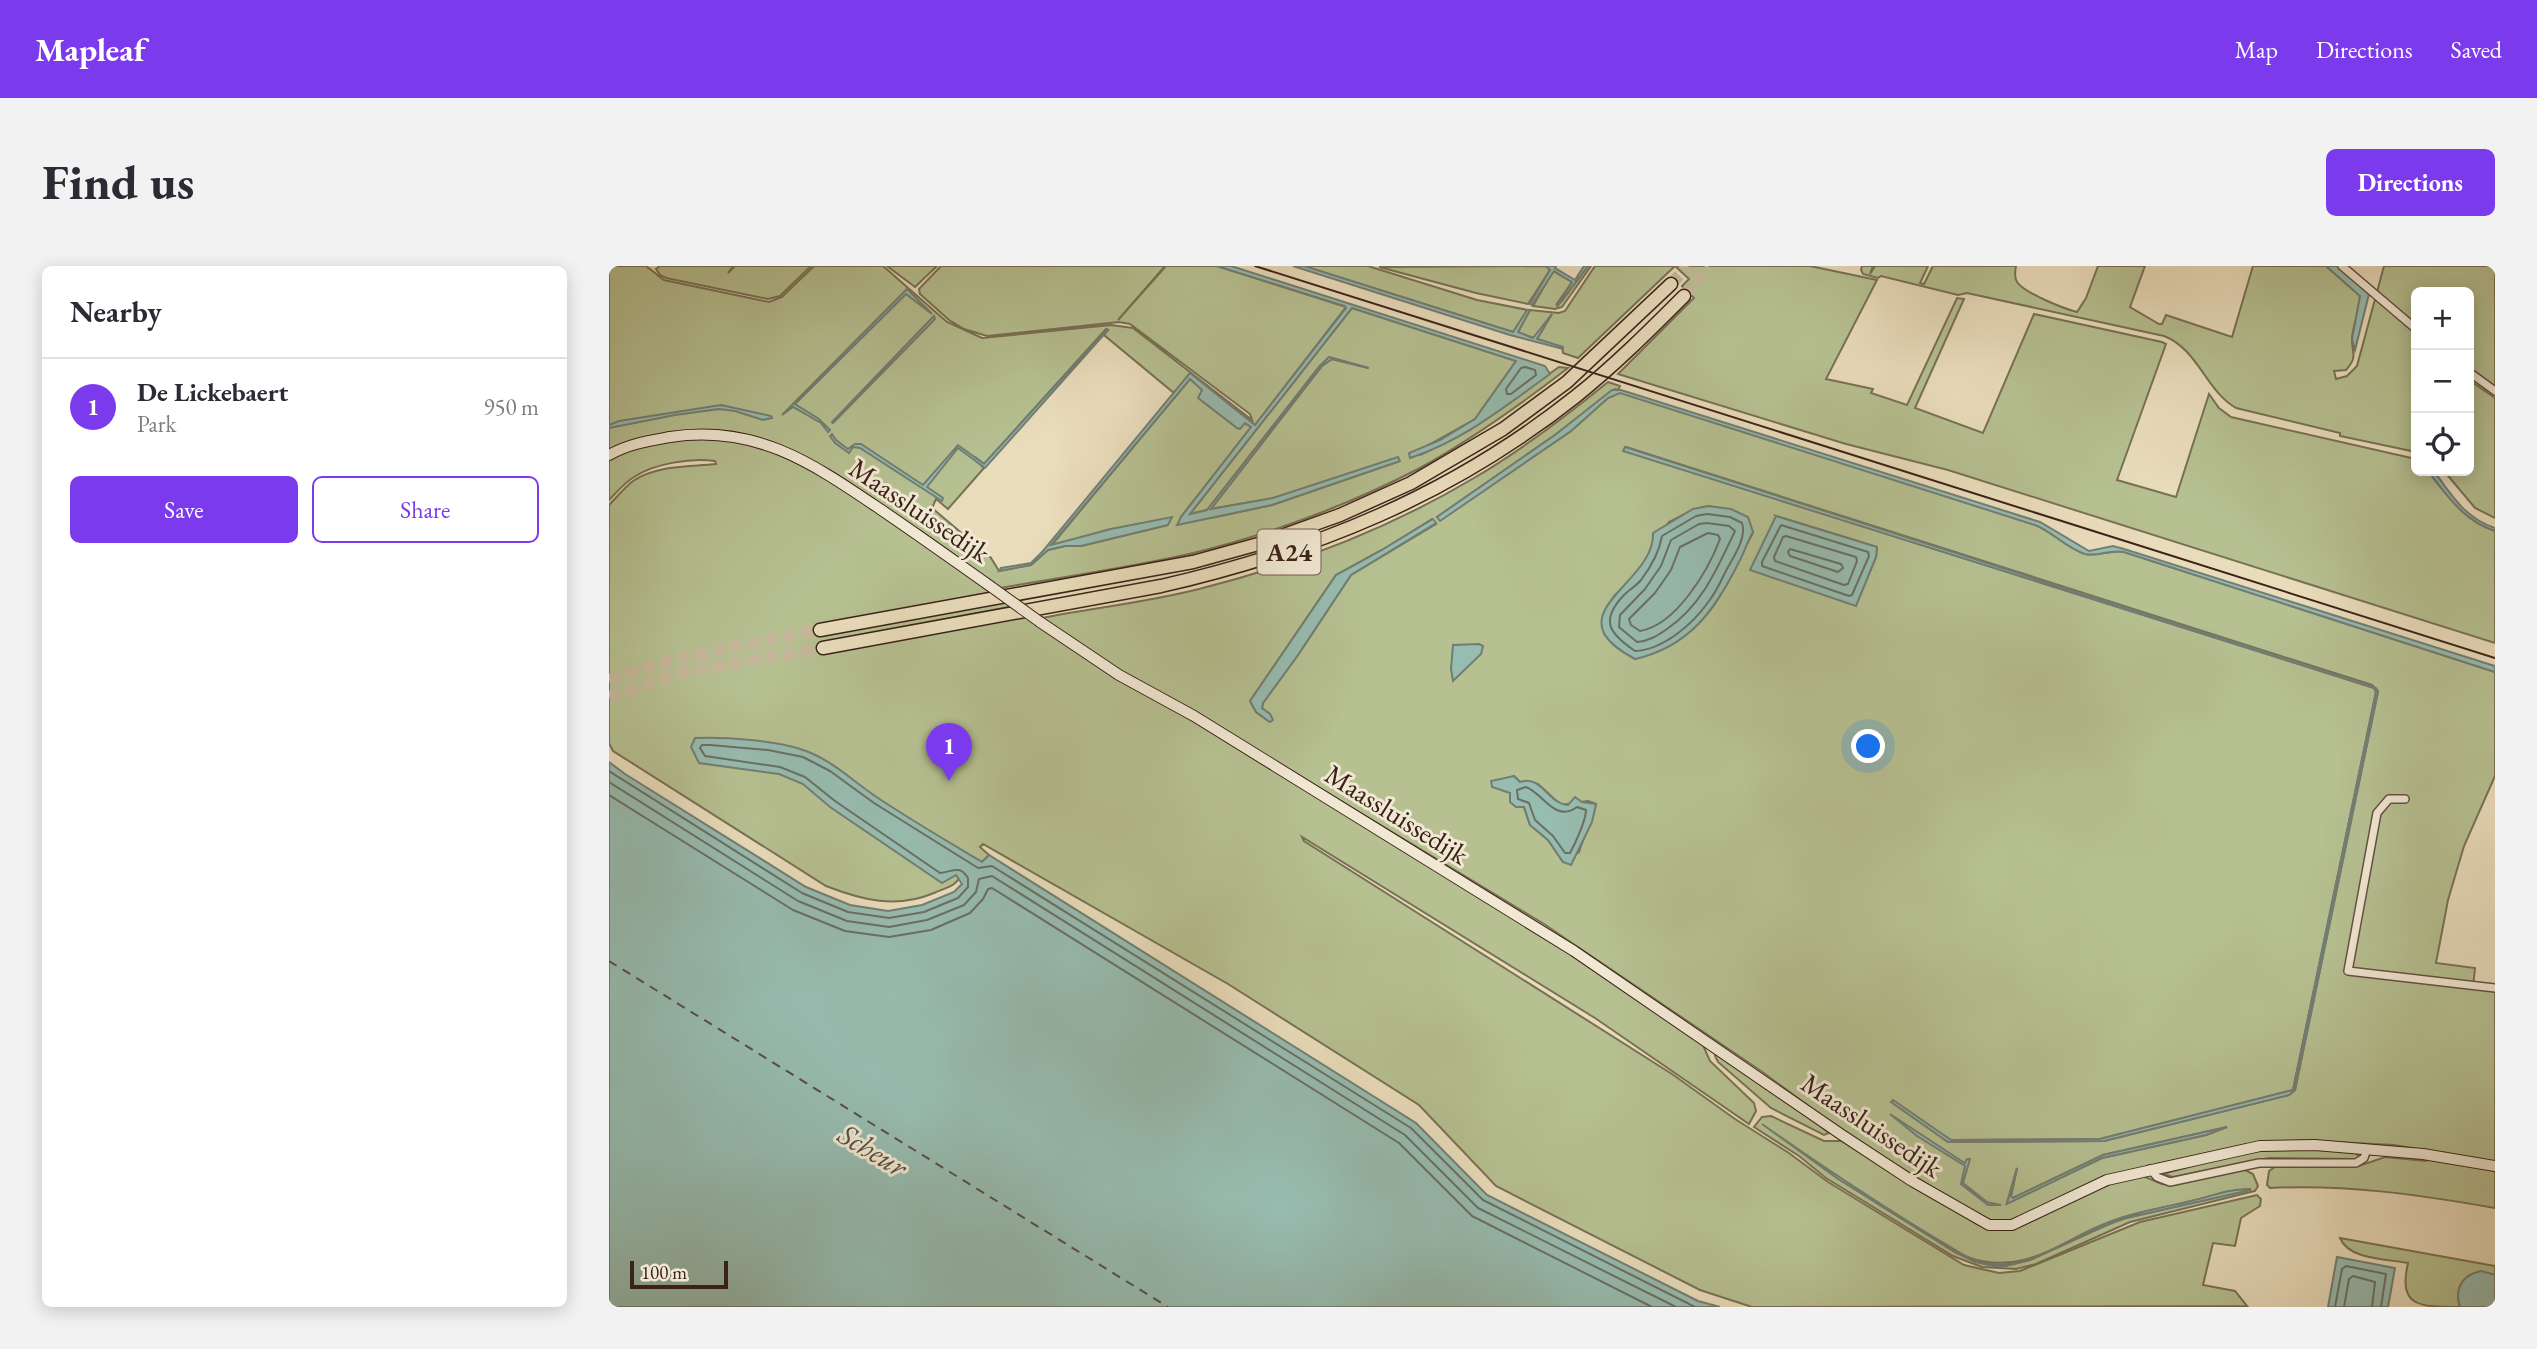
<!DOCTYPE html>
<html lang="en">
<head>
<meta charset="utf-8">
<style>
	body { margin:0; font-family:"EB Garamond",serif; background:#f2f2f3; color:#2b2b33 }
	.controls { position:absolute; right:21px; top:21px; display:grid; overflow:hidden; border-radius:10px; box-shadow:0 4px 18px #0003 }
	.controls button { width:63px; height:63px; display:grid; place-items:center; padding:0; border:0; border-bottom:2px solid #e1e1e2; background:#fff; color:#2b2b33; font:35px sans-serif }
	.scale { position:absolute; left:21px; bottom:18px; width:98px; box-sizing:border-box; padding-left:7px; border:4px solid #3b2219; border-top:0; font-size:19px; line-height:24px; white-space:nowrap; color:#3b2219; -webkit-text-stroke:5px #f1e8d3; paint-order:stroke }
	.you { position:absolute; left:1260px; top:481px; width:24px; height:24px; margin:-18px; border:5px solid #fff; border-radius:50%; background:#1a73e8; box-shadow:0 0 0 10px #1a73e833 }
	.badge { display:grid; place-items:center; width:46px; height:46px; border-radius:50%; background:#7c3aed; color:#fff; font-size:23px; font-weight:700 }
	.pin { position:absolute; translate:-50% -58px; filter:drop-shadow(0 2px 4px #0008) }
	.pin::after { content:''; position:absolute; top:37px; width:24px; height:21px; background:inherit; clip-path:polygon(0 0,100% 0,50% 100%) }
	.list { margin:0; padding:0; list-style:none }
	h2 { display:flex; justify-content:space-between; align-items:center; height:91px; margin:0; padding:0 28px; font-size:30px }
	h2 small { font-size:23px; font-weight:400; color:#7c7c81 }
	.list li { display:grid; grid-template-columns:46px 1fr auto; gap:21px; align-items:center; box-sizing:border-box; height:98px; padding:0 28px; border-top:2px solid #e1e1e2 }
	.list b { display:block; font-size:26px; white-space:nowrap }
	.list p { margin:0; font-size:23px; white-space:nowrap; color:#7c7c81 }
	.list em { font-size:23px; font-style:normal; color:#7c7c81 }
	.actions { display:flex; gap:14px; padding:21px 28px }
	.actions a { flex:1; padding:16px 0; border:2px solid #7c3aed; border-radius:10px; text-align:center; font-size:24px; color:#7c3aed }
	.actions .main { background:#7c3aed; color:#fff }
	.icon { flex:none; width:38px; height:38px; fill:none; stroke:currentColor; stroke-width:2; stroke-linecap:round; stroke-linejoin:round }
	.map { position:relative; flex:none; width:1886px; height:1041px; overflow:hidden; border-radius:10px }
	header { display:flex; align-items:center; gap:42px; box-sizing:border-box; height:98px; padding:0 35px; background:#7c3aed; color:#fff }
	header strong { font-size:33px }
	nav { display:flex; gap:38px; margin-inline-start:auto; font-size:24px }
	.intro { display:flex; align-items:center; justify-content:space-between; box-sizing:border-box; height:168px; padding:0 42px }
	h1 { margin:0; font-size:49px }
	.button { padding:18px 32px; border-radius:10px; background:#7c3aed; color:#fff; font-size:24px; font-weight:700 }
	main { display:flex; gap:42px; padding:0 42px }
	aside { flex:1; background:#fff; border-radius:10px; box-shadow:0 4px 18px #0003 }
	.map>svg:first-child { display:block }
</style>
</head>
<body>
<header>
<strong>Mapleaf</strong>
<nav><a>Map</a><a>Directions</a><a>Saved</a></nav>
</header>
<div class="intro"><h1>Find us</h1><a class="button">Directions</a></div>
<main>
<aside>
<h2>Nearby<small></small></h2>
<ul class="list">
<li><span class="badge">1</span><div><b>De Lickebaert</b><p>Park</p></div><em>950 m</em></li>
</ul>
<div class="actions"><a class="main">Save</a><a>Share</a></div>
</aside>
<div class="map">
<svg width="1886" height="1041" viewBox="0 0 1886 1041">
	<rect width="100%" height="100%" fill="#e9dcbb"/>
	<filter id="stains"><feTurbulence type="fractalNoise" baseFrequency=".00286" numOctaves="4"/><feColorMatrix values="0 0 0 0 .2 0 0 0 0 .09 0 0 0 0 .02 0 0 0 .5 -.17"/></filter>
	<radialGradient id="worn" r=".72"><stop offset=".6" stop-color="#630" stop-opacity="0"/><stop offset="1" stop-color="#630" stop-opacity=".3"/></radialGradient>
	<g fill="#b6c091" stroke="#787155" stroke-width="2" fill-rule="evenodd">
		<path d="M 0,0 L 37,0 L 55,14 L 160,36 L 173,31 L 205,0 L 274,0 L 338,56 L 373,72 L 502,59 L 524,62 L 643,154 L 641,148 L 521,58 L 510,56 L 378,70 L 355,63 L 340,54 L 311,28 L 310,23 L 332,0 L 556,0 L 509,54 L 557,0 L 608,0 L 737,41 L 646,159 L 581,108 L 565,127 L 495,69 L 499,64 L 497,63 L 375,198 L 366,191 L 364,192 L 375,202 L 339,243 L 327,233 L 323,242 L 382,292 L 390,305 L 422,299 L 439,284 L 456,280 L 472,280 L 559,259 L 502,263 L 442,280 L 581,113 L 635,157 L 642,161 L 572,251 L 602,252 L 663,239 L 791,195 L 664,232 L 602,243 L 713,100 L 723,93 L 759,102 L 720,91 L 710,101 L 598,244 L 581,248 L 743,42 L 907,95 L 866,153 L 818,180 L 811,189 L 861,164 L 950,101 L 959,102 C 911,139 862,174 809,203 C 740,239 656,270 580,288 C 518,302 454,311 392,322 L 312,265 L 308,273 L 435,364 L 952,680 L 1093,777 L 1101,795 L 1145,837 L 1147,845 L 1140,858 L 986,752 L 693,571 L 695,575 L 1063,808 L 1126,853 L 1180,887 L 1219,916 L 1355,999 L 1390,1007 L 1411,1005 L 1531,956 L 1648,929 L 1652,933 L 1651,940 L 1632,952 L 1626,980 L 1604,977 L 1594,1019 L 1626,1025 L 1638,1040 L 1143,1041 L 1091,1024 L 887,920 L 810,839 L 619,718 L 374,578 L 371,581 L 380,589 L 373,596 L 364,591 C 359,599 353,612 345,618 C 340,622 331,624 325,627 C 287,643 253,634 217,620 L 4,485 L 0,477 L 0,239 C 8,231 15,222 24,215 C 47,199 80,201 107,198 L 106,195 C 82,192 46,197 25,211 C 15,217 8,226 0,234 L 0,194 L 14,185 L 98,164 L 0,185 Z"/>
		<path d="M 51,0 L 124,0 L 119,7 L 126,0 L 202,0 L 171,30 L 159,33 L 57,12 L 51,9 L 47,3 Z"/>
		<path d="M 278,0 L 328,0 L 306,21 Z"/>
		<path d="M 695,0 L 759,0 L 868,34 L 919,44 L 904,66 Z"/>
		<path d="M 937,0 L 941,4 L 919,38 L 867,27 L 770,1 Z"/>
		<path d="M 979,0 L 982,0 L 953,41 L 946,43 L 924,40 L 944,5 L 963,16 L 947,39 L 953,35 Z"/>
		<path d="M 986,0 L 1201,0 L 1268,14 L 1217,113 L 1264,123 L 1262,127 L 1298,139 L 1348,32 L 1355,33 L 1306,142 L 1374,167 L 1425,48 L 1553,76 L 1557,78 L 1508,214 L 1567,231 L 1600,128 L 1610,142 L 1622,151 L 1807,193 L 1807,205 L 1819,205 C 1839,230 1854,254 1886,265 L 1886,377 L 1339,204 L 1237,178 L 1009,108 L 1085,32 L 1073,20 L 1080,13 L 1066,0 L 969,92 L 954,87 L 953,81 L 928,73 L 943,48 L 925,72 L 910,68 L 909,66 L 921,44 L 950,47 L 956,45 Z"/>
		<path d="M 1253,0 L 1264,0 L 1261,8 L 1266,0 L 1319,0 L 1311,17 L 1315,18 L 1324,0 L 1407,0 C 1406,5 1405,11 1408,16 C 1415,27 1456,43 1468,46 L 1477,32 L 1489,0 L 1536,0 L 1521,41 L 1550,58 L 1553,58 L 1557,49 L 1623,71 L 1644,0 L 1717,0 L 1749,28 L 1752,33 C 1750,46 1744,59 1743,72 C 1742,85 1750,90 1737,104 L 1725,105 L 1727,113 L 1738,110 L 1748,100 L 1775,0 L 1886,0 L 1886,122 L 1860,103 L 1860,26 L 1807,26 L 1807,186 L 1731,170 L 1731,167 L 1627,142 C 1597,125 1589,83 1555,70 L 1358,27 L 1349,29 L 1272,10 L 1269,12 L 1254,8 L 1252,4 Z"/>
		<path d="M 1860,114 L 1886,132 L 1886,252 L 1866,242 L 1835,205 L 1860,205 Z"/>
		<path d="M 999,116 L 1011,120 L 1009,124 L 1006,123 L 946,169 L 828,251 L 831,254 L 962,165 L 999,132 L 1011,126 L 1427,259 C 1444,266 1457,282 1476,288 C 1489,291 1501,283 1515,286 L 1886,406 L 1886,510 L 1855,580 L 1839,634 L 1827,697 L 1866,702 L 1864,722 L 1886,724 L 1886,896 L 1785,879 L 1705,875 L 1638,878 L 1547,898 L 1411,953 L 1393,957 L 1373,953 L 1227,860 L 1152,805 L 935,658 L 598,454 L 517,409 L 433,352 C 485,342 539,336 590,323 C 685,299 781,262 865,212 C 913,184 956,151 999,116 ZM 1017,181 L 1763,419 L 1769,425 L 1686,824 L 1680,829 L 1495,875 L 1339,876 L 1282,835 L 1342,874 L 1491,873 L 1684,824 L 1767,426 L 1765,422 L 1015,185 ZM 1099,240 L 1122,244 L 1144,267 C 1123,303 1111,345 1075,370 C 1061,380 1042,386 1026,393 L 1005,379 L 995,368 L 997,342 L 1006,329 L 1025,312 L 1060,256 L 1084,244 ZM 1167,250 L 1268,281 L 1267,291 L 1247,339 ZM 823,253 L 827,258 L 742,309 L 689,389 L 654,437 L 653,442 L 661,456 L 647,446 L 641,435 L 727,309 L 773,284 ZM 905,510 L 911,516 L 929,518 L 952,539 L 979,535 L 987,538 C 984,555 975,569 970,586 L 954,596 L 939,574 L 921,559 L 915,541 L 902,536 L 901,527 L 894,514 ZM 1618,861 L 1597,869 L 1493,892 L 1398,937 L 1408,902 L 1402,930 L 1404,932 L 1494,889 Z"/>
		<path d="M 1107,786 L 1210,859 L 1220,867 L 1215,869 L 1162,842 L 1109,796 L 1106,790 Z"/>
		<path d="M 1162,850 L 1215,875 L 1233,875 L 1368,958 L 1381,963 L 1510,915 L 1534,910 L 1553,918 L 1562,919 L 1634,903 L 1644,908 L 1649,920 L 1646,925 L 1521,956 L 1427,998 L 1407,1003 L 1373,1001 L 1344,990 L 1217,912 L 1190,890 L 1145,861 L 1153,851 ZM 1642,923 L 1509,954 L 1421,994 L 1396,1000 L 1367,996 L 1346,986 L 1266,936 L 1358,991 C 1419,1013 1459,968 1515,951 C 1536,945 1558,941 1579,936 C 1600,931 1621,924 1642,923 Z"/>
		<path d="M 1677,882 L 1746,886 L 1750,891 L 1748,893 L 1660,892 L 1564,911 L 1554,908 L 1635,886 Z"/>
		<path d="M 1776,891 L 1817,895 L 1822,892 L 1886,905 L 1886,942 C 1812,929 1737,918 1661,922 L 1658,919 L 1660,905 L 1670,898 L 1750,900 Z"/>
		<path d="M 1731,972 L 1886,1000 L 1886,1009 C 1863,999 1843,1017 1851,1041 C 1810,1041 1789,1041 1799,997 C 1778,993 1740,994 1731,972 Z"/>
	</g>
	<g fill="#97bcb0" stroke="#727e74" stroke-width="2">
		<path d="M 608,0 L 622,0 L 936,100 L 941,108 C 897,140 853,175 801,192 L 800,187 L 831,174 L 866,153 L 907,95 L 743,42 L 581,248 L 598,244 L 710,101 L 720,91 L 760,102 L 723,93 L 713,100 L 602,243 L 664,232 L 789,191 L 791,195 L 663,239 L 568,259 L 572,251 L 642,161 L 636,157 L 631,163 L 628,162 L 589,132 L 593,124 L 581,113 L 442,279 L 502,263 L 563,251 L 559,259 L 472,280 L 456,280 L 439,284 L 422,299 L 390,305 L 392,302 L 422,297 L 434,285 L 581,107 L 646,159 L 737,42 L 736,40 Z"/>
		<path d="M 684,0 L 695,0 L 904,66 L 918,44 L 921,44 L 909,66 L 924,72 L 943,48 L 928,73 L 954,81 L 954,83 L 901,69 Z"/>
		<path d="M 937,0 L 947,0 L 946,2 L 966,14 L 975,0 L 979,0 L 948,41 L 963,16 L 945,5 L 923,39 L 921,38 L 941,4 Z"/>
		<path d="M 1717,0 L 1728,0 L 1760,28 L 1746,84 L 1743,73 L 1751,30 Z"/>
		<path d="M 298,23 L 323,48 L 297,28 L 186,138 L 210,153 L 221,164 L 219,166 L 212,157 L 184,141 L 173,149 Z"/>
		<path d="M 325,50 L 326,53 L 224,157 L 223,156 Z"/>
		<path d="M 498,63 L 499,64 L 376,202 L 349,182 L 318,221 L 334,232 L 333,235 L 251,182 L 244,181 L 240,187 L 226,177 L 221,170 L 223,168 L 227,174 L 239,183 L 246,178 L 252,178 L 314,219 L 349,179 L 375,198 Z"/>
		<path d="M 1003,124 L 1012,124 L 1431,256 L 1480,285 L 1504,280 L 1515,283 L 1886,400 L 1886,406 L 1515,286 C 1501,283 1489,291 1476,288 C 1457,282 1444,266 1426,259 L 1011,127 L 999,132 L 962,165 L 831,255 L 828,251 L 946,169 Z"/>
		<path d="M 112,139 L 162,150 L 163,152 L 154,154 L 126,145 L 110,143 L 66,149 L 0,162 L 0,159 L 10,155 Z"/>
		<path d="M 1016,181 L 1767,422 L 1769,426 L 1686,824 L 1680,829 L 1495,875 L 1339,876 L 1282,836 L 1284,834 L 1342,874 L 1491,873 L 1684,824 L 1767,426 L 1766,422 L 1014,185 Z"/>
		<path d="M 1819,205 L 1825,205 C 1842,229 1857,253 1886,262 L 1886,265 C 1854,254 1839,230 1819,205 Z"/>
		<path d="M 1099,240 L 1122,243 L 1139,251 L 1144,266 C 1138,276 1135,287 1130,296 C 1106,344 1080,381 1026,393 C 1015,387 1003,380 996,369 C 976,336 1046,309 1044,267 L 1084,243 Z"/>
		<path d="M 1167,250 L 1268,281 L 1267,291 L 1247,340 L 1141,304 Z"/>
		<path d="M 824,253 L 827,257 L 742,309 L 689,389 L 654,437 L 653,442 L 661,448 L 664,454 L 661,456 L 647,446 L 641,435 L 727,309 L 773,284 Z"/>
		<path d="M 870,378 L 874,380 L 872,388 L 844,415 L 842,403 L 844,379 Z"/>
		<path d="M 86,472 C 115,471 170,474 197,485 C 224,495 245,516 269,532 C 302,554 338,575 373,596 L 380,589 L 807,857 L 878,929 L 1089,1035 L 1111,1041 L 0,1041 L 0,496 L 16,508 L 197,621 L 241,639 L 279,645 L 313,639 L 345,626 L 353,618 L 347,609 L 333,617 L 221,541 L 194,518 L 170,508 L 90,497 L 82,481 Z"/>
		<path d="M 905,510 L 911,516 C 932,508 939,538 959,539 L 966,531 L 973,536 L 987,538 L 983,556 L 962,599 L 954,596 L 939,574 L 921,559 L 915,541 L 907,541 L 901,536 L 901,527 L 883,521 L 882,515 Z"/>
		<path d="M 1281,848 L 1351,894 L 1356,897 L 1358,893 L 1361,893 L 1354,917 L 1378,936 L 1392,939 L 1379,939 L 1352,918 L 1356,900 L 1308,870 Z"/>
		<path d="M 1153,858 C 1204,894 1255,928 1308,961 C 1332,975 1355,995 1384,998 C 1421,1002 1456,975 1488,961 C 1519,947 1553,942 1586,934 C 1603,930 1626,921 1642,924 L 1517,952 L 1490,962 L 1421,994 L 1396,1000 L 1384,1000 L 1367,996 L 1346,986 L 1229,913 Z"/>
		<path d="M 1618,861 L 1597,869 L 1493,892 L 1398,938 L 1408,902 L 1402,930 L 1404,932 L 1494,889 Z"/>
		<path d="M 1728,991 L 1786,1002 L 1779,1041 L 1719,1041 Z"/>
		<path d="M 1872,1005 L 1886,1009 L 1886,1041 L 1851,1041 C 1845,1023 1853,1009 1872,1005 Z"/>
	</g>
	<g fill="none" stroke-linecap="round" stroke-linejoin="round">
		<g stroke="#696f64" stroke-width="2">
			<path d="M 916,101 L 926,104 L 927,109 L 902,128 L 898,128 L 897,123 L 912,102 Z"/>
			<path d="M 1098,248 L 1121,251 L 1133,257 C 1138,270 1126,289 1119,301 C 1113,312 1108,325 1100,335 C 1084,358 1054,384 1026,385 C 1001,368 990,355 1015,329 C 1020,324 1027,320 1032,314 C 1042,301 1050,287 1053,270 L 1087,250 Z"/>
			<path d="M 1098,257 L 1120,260 L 1126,265 C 1108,303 1093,339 1058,363 C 1048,370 1040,375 1028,376 L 1010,361 L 1011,349 L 1036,323 L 1052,300 L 1062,274 L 1090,258 Z"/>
			<path d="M 1172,259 L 1259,286 L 1260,290 L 1243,329 L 1240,330 L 1153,300 L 1153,296 Z"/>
			<path d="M 1099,267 L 1109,269 L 1111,273 C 1099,305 1067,359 1031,365 L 1022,359 L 1020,353 L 1046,327 L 1062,304 L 1071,281 Z"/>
			<path d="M 1177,270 L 1247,291 L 1248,295 L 1239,318 L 1235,319 L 1166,295 L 1165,291 L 1174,271 Z"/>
			<path d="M 1181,283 L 1232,298 L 1234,302 L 1229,306 L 1181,290 L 1179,286 Z"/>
			<path d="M 0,505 L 193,627 L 239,646 L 280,652 L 315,646 L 349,632 L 359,621 L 359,612 C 350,598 344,606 331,607 L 226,535 L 196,511 L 171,501 L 96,490 L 91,482 L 93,479 L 101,479 L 159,484 L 194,491 L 221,505 L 265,537 L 369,602 L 383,600 L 802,862 L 874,934 L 1086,1041"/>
			<path d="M 0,516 L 189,635 L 238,655 L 280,661 L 318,654 L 355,639 L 367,626 L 370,613 L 383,610 L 796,869 L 869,942 L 1067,1041"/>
			<path d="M 917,521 C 935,528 946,557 968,541 L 977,544 C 977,554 966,578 961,587 L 956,587 L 944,570 L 926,554 L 920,537 L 909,533 L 908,524 Z"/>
			<path d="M 0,529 L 184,644 L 236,665 L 280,671 L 322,664 L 361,647 L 374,633 L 379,623 L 383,622 L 790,877 L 863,950 L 1043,1041"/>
			<path d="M 1726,1041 L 1733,1003 L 1737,1000 L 1777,1008 L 1772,1041"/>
			<path d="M 1735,1041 L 1740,1013 L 1744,1010 L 1766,1016 L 1763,1041"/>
		</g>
		<path stroke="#575046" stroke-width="2" stroke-dasharray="9 7" stroke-linecap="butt" d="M 0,695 L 559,1041"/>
		<g stroke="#c6b79b" stroke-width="12" stroke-dasharray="12 6" stroke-linecap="butt">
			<path d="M 1062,18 L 1079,0"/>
			<path d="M 1075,30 L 1099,0"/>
			<path d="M 0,414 C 68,390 139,377 211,364"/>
			<path d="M 0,431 L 78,406 L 214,382"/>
		</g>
		<defs>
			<g id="street">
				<path d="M 1733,0 L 1807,63"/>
				<path d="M 1860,106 L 1886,125"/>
				<path d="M 1796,533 L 1780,533 L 1768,547 L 1739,705 L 1886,722"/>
				<path d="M 1541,903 L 1548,911 L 1561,916 L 1650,897 L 1747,897 L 1755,892 L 1758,883"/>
			</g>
			<g id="secondary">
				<path d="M 0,189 C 19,178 39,175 61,171 C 147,158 203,197 271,243 C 308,268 344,294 381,320"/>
				<path d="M 431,356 L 510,409 L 585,450 L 965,685 L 1233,869 L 1303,915 L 1380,959 L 1403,959 L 1498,914 L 1651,880 L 1706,879 L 1814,888 L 1886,900"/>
			</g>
			<g id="highway">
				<path d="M 211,364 L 584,296 L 653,277 L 731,249 L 802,217 L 894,163 L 958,116 L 1062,18"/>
				<path d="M 214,382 L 552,320 C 705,285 841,230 966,131 C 1005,100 1040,65 1075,30"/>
			</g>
		</defs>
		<use href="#street" stroke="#665042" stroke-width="10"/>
		<use href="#secondary" stroke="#3b2219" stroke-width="12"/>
		<use href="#highway" stroke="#3b2219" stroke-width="15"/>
		<use href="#street" stroke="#f1e8d3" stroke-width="7"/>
		<use href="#secondary" stroke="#f1e8d3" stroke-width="10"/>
		<use href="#highway" stroke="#e9dcbb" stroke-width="12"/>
		<path stroke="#3b2219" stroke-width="2" d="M 646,0 L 1886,392"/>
		<defs>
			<path id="secondary-bridge" d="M 381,320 L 431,356"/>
		</defs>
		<use href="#secondary-bridge" stroke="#3b2219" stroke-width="12" stroke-linecap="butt"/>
		<use href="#secondary-bridge" stroke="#f1e8d3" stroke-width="10"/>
	</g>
	<g text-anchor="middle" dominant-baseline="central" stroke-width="6" stroke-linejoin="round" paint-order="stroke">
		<rect fill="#f1e8d3" stroke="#725d51" stroke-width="2" x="648.5" y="263.5" width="63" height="45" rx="5"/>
		<g font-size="26" font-weight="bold" fill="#3b2219">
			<text x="680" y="286">A24</text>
		</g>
		<g font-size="28" fill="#3b2219" stroke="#f1e8d3">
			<text transform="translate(311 244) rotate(34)">Maassluissedijk</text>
			<text transform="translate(788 548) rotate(32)">Maassluissedijk</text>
			<text transform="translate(1263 859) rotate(34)">Maassluissedijk</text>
		</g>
		<g font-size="30" font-style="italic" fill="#575046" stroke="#f1e8d3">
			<text transform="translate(264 884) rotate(31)">Scheur</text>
		</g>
	</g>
	<rect width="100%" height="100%" filter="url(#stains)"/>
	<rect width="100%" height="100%" fill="url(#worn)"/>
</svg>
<div class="controls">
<button>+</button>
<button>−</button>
<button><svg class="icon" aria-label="locate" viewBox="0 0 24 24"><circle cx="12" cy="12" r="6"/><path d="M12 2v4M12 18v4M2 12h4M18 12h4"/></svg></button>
</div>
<div class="scale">100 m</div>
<div class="you"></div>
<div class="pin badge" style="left:340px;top:515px">1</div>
</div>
</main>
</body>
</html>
